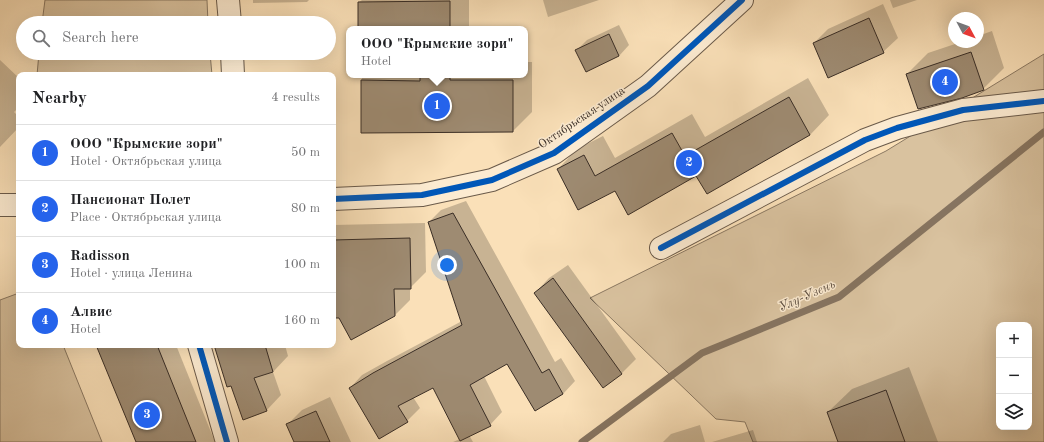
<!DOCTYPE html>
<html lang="en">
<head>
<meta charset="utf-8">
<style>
	body { margin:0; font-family:"Old Standard TT",serif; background:#f2f2f2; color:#202124 }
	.controls { position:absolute; right:12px; bottom:12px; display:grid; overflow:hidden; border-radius:8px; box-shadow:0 4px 16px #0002 }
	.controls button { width:36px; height:36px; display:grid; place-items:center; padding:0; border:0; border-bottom:1px solid #e0e0e0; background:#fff; color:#202124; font:20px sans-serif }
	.compass { position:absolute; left:948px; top:12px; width:36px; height:36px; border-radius:50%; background:#fff; box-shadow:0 4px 16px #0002; rotate:131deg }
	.you { position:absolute; left:447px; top:265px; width:14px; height:14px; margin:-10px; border:3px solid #fff; border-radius:50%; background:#1a73e8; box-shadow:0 0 0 6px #1a73e833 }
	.badge { display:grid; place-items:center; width:26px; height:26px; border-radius:50%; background:#2563eb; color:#fff; font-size:13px; font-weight:700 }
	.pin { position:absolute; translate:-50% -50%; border:2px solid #fff; box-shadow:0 1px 4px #0006 }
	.popup { position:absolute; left:346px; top:26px; width:182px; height:52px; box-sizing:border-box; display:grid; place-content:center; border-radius:8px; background:#fff; filter:drop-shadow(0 1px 3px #0005); font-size:13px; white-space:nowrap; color:#757577 }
	.popup b { font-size:15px; color:#202124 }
	.popup::after { content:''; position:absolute; left:50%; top:100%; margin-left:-8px; border:8px solid transparent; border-top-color:#fff }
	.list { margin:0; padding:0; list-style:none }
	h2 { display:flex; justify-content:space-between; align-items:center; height:52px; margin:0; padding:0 16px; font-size:17px }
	h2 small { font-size:13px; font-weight:400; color:#757577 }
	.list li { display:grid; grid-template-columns:26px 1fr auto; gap:12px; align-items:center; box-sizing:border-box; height:56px; padding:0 16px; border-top:1px solid #e0e0e0 }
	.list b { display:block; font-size:15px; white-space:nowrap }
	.list p { margin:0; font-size:13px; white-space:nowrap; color:#757577 }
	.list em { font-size:13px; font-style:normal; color:#757577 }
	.icon { flex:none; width:22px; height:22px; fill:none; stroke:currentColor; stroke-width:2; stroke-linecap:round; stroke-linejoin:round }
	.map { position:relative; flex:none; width:1044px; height:442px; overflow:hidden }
	.search { position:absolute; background:#fff; box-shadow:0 4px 16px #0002; left:16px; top:16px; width:320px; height:44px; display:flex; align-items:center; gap:10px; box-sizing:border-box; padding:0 14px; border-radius:22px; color:#757577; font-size:15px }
	.panel { position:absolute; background:#fff; box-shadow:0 4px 16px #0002; left:16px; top:72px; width:320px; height:276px; border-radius:8px }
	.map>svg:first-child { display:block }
</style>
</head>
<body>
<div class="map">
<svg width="1044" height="442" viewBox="0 0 1044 442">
	<rect width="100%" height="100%" fill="#fae0b8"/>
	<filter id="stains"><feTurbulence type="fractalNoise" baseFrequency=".005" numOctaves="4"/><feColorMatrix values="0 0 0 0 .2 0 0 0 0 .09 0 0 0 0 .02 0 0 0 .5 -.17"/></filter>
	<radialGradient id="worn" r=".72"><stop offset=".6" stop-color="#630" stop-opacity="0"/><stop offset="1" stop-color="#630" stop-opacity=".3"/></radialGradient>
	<g fill="#d9c29f" stroke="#8a7862" fill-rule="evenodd">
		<path d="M 45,0 L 207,0 L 208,23 L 42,23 Z"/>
		<path d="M 39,53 L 210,53 L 212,75 L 37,75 Z"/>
		<path d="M 1044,54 L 1044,442 L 753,442 L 745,422 L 716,419 L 590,298 L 886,151 ZM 999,325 L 1029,325 L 1029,427 L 999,427 Z"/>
		<path d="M 19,293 L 19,345 L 63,345 L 102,442 L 0,442 L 0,300 Z"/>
	</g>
	<g fill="#0003">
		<path d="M 253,0 L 309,0 L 307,2 L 253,3 Z"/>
		<path d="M 362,0 L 469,0 L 469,29 L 359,29 L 359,2 Z"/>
		<path d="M 543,0 L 599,0 L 548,17 Z"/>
		<path d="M 890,0 L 917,0 L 893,8 Z"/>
		<path d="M 883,4 L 898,38 L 883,52 L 814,43 L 828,29 Z"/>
		<path d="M 619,25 L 629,45 L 619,56 L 577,50 L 587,40 Z"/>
		<path d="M 992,31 L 1004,68 L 983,89 L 907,74 L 928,53 L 961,42 L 978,42 L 978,36 Z"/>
		<path d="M 0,60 L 19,78 L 19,107 L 14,112 L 19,117 L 19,127 L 0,147 Z"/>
		<path d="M 525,62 L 532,62 L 532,112 L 513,131 L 362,132 L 362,75 L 525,75 Z"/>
		<path d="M 808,78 L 829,115 L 810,135 L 707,193 L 697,175 L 615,189 L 558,169 L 577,149 L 603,136 L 615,158 L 692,114 L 705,137 Z"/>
		<path d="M 466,201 L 555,362 L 561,358 L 575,381 L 563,394 L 535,410 L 508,363 L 484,376 L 502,412 L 490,425 L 469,435 L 473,442 L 453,442 L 460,439 L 434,386 L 413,397 L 420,408 L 407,421 L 350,388 L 362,375 L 387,361 L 462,321 L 429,222 L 441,210 Z"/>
		<path d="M 425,223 L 426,272 L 410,288 L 410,300 L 395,315 L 333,317 L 333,225 Z"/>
		<path d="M 568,265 L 636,359 L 622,373 L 603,387 L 535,293 L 549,278 Z"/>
		<path d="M 97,345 L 176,345 L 215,442 L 137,442 Z"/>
		<path d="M 215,345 L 285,345 L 288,356 L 273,372 L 281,395 L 266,411 L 231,384 Z"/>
		<path d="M 909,367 L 938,442 L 839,442 L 828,412 L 852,389 Z"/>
		<path d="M 330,397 L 351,442 L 295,442 L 287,425 L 302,410 Z"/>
		<path d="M 700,425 L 705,442 L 663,442 L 671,434 Z"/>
		<path d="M 753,430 L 757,442 L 712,442 Z"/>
	</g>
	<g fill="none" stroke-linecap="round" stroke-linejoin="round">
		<path stroke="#867460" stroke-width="7" d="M 582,442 L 702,353 L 839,297 L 1044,132"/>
	</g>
	<g fill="#9e8b72" stroke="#3a2e26">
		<path d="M 450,1 L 450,29 L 358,29 L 358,2 Z"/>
		<path d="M 869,18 L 884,53 L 828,78 L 813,43 Z"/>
		<path d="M 609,34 L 619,56 L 586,72 L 575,50 Z"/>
		<path d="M 971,52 L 984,90 L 962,98 L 918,109 L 906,74 Z"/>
		<path d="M 420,75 L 450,75 L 450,80 L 513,80 L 513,132 L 361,133 L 361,80 L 420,81 Z"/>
		<path d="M 789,97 L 810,135 L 707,194 L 696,176 L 628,215 L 615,191 L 578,210 L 557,169 L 584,155 L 595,176 L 672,133 L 685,156 Z"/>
		<path d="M 453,213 L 542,373 L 549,369 L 563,394 L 535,411 L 507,364 L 470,385 L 491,426 L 460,441 L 433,388 L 398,406 L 408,422 L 379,439 L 349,388 L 373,373 L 462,325 L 428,222 Z"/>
		<path d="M 410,238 L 411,289 L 394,289 L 395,316 L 351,340 L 339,318 L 333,318 L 333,240 Z"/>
		<path d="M 553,278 L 622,374 L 603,388 L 534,293 Z"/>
		<path d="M 96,345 L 157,345 L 196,442 L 136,442 Z"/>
		<path d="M 214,345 L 265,345 L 273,372 L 254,378 L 267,411 L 243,420 L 231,386 L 227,387 Z"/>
		<path d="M 886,390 L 905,442 L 838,442 L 827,412 Z"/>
		<path d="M 316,411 L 330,442 L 294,442 L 286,424 Z"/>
	</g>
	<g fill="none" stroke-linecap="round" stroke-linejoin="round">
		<defs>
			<g id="minor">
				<path d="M 228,0 L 230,23"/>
				<path d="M 232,53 L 233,75"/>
				<path d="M 333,199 L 422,195 L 492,180 L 554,153 L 648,86 L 742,0"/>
				<path d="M 0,205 L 19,205"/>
				<path d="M 661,248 L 865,140 L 897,128 L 963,110 L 1044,101"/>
				<path d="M 199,345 L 227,442"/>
			</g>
		</defs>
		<use href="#minor" stroke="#6a5a4a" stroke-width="24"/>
		<use href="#minor" stroke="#fcebd1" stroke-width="22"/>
		<defs>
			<g id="cycleway">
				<path d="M 333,199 L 422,195 L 492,180 L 554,153 L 648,86 L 742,0"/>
				<path d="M 661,248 L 865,140 L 897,128 L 963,110 L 1044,101"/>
				<path d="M 199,345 L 227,442"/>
			</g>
		</defs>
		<use href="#cycleway" stroke="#fcebd1" stroke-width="8"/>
		<use href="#cycleway" stroke="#0057b8" stroke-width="6"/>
	</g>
	<g text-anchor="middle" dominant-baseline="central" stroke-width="3" stroke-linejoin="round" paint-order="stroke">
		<g font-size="12" fill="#3a2e26" stroke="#fcebd1">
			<text transform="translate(582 118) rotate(-34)">Октябрьская улица</text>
		</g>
		<g font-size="13" font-style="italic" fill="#605143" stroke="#fcebd1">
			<text transform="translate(807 296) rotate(-24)">Улу-Узень</text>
		</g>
	</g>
	<rect width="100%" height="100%" filter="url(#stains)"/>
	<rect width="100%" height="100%" fill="url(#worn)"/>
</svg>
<div class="controls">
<button>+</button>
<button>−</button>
<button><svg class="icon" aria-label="layers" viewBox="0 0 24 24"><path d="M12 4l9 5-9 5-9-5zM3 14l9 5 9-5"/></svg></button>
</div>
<svg class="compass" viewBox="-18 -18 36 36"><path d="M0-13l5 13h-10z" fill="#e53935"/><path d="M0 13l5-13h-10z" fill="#757577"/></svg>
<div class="you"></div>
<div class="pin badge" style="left:437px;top:106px">1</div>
<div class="popup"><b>ООО &quot;Крымские зори&quot;</b>Hotel</div>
<div class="pin badge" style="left:689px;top:163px">2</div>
<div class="pin badge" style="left:147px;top:415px">3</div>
<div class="pin badge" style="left:945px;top:82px">4</div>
<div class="search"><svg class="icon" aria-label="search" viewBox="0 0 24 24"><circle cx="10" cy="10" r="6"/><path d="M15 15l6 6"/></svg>Search here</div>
<section class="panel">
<h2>Nearby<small>4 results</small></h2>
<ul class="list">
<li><span class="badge">1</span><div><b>ООО &quot;Крымские зори&quot;</b><p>Hotel · Октябрьская улица</p></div><em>50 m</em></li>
<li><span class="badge">2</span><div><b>Пансионат Полет</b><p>Place · Октябрьская улица</p></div><em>80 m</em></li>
<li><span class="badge">3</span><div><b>Radisson</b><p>Hotel · улица Ленина</p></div><em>100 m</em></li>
<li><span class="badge">4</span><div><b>Алвис</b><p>Hotel</p></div><em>160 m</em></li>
</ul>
</section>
</div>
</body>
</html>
